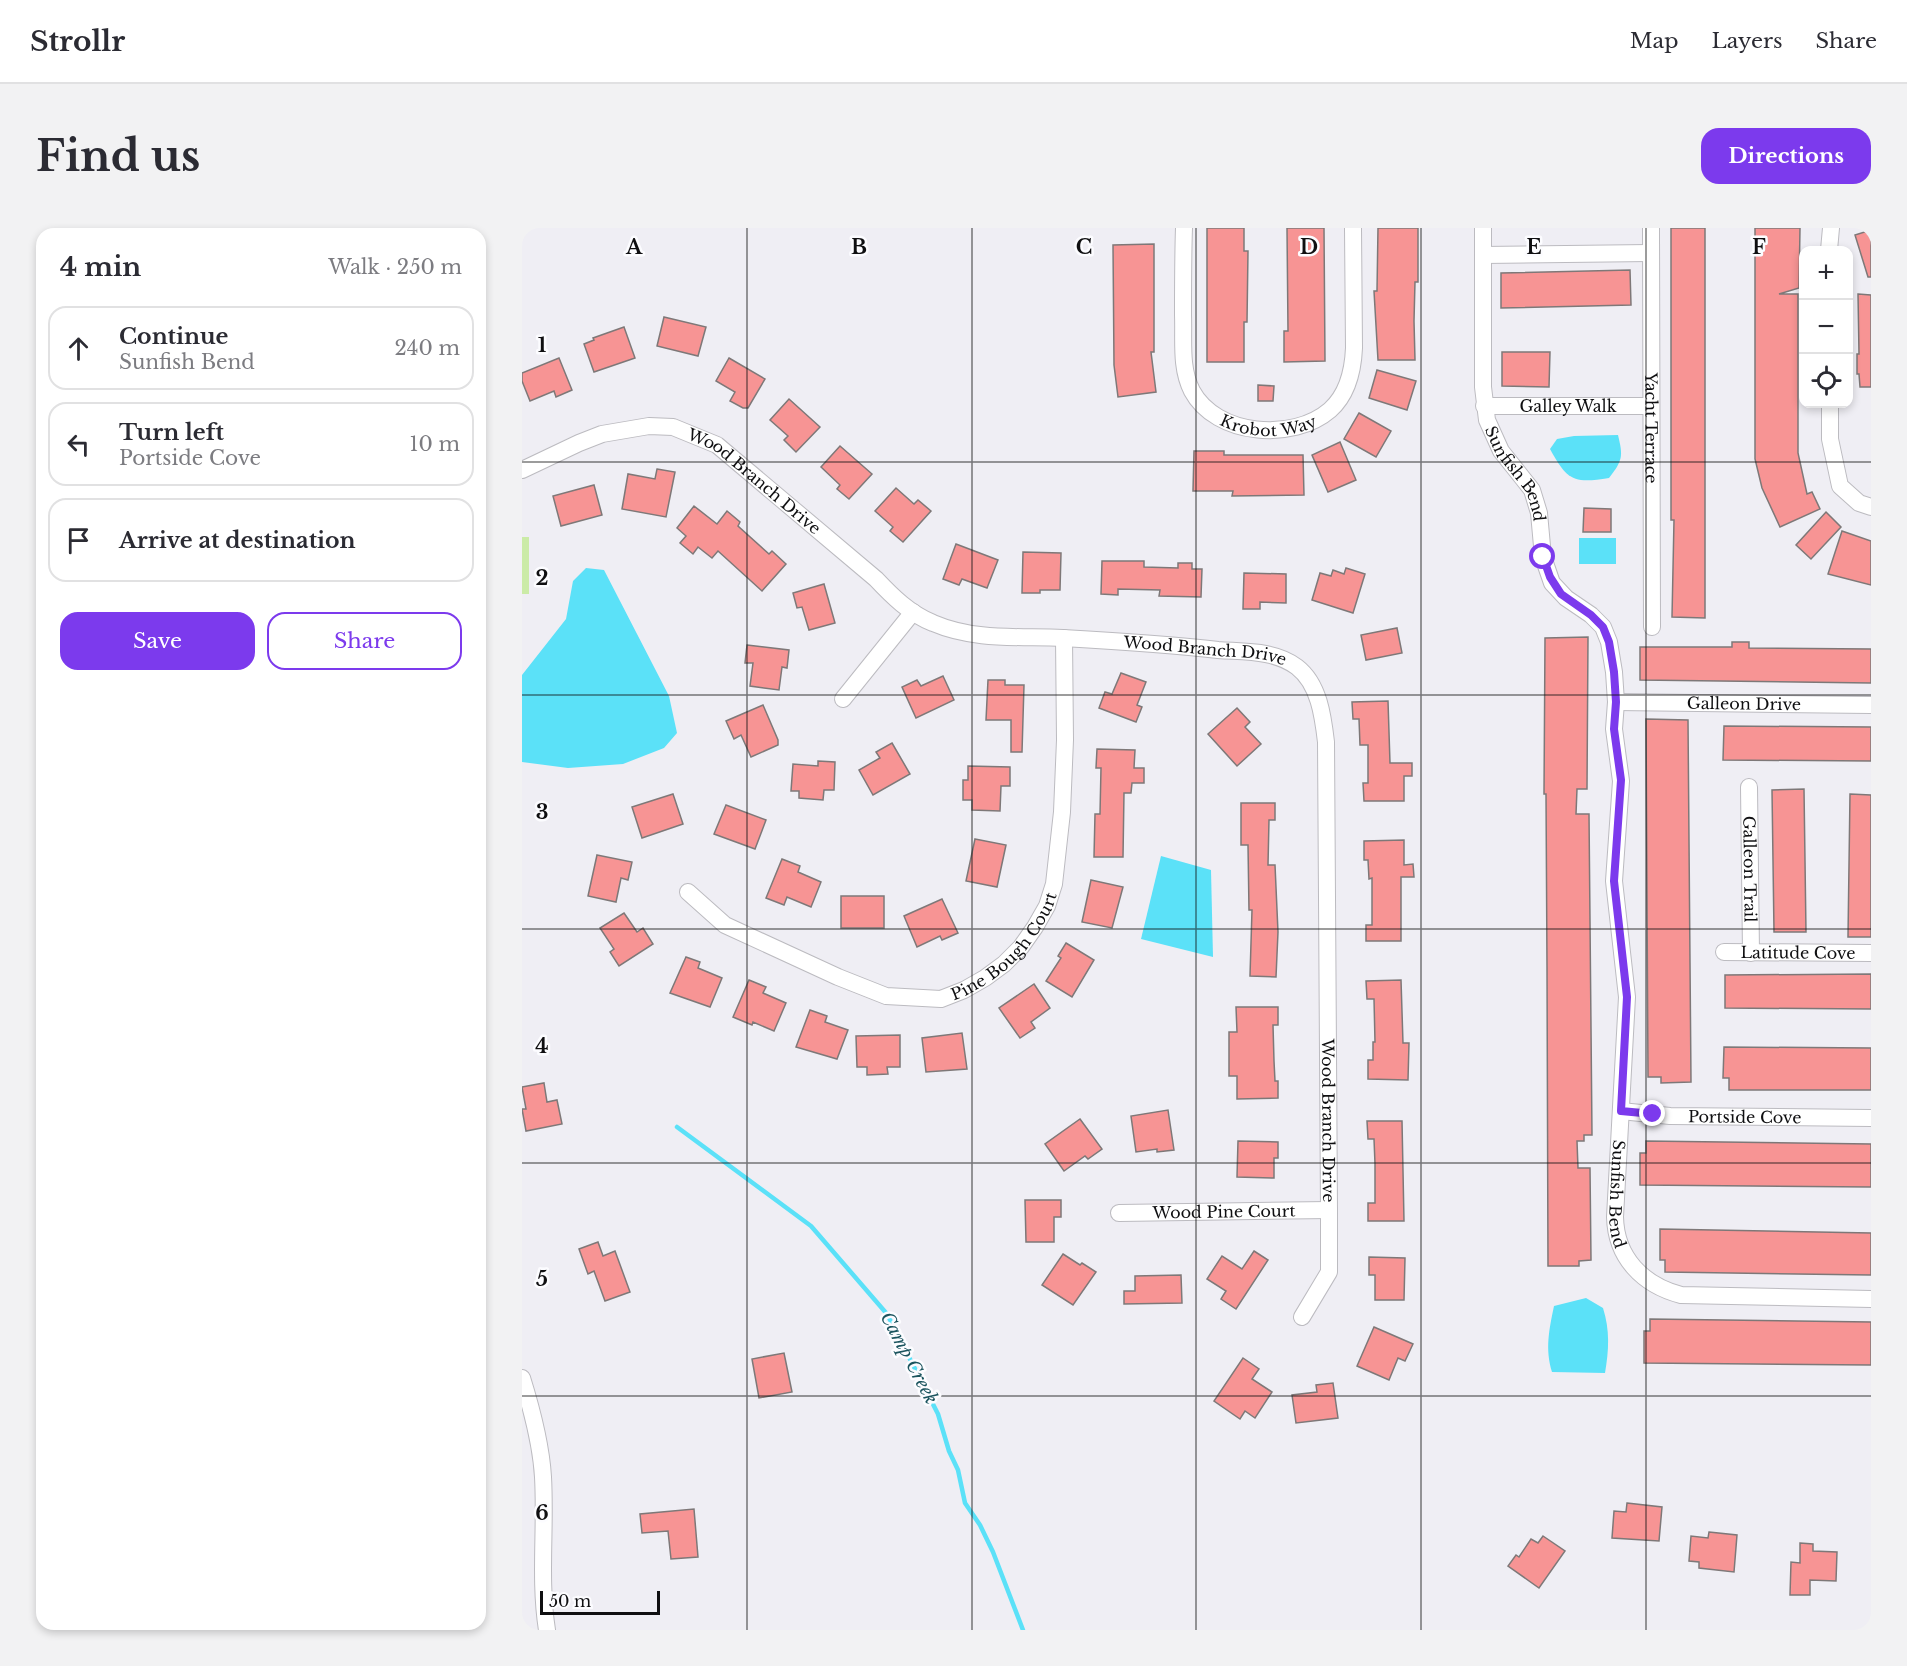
<!DOCTYPE html>
<html lang="en">
<head>
<meta charset="utf-8">
<style>
	body { margin:0; font-family:"Libre Baskerville",serif; background:#f2f2f3; color:#2b2b33 }
	.controls { position:absolute; right:18px; top:18px; display:grid; overflow:hidden; border-radius:12px; box-shadow:0 3px 9px #0003 }
	.controls button { width:54px; height:54px; display:grid; place-items:center; padding:0; border:0; border-bottom:2px solid #e1e1e2; background:#fff; color:#2b2b33; font:30px sans-serif }
	.scale { position:absolute; left:18px; bottom:15px; width:120px; box-sizing:border-box; padding-left:6px; border:3px solid #0f0f11; border-top:0; font-size:16px; line-height:21px; white-space:nowrap; color:#0f0f11; -webkit-text-stroke:4px #fcfcff; paint-order:stroke }
	.stop { position:absolute; width:18px; height:18px; margin:-14px; border:4px solid #7c3aed; border-radius:50%; background:#fff }
	.stop.end { background:#7c3aed; border-color:#fff; box-shadow:0 2px 6px #0008 }
	.list { margin:0; padding:0; list-style:none }
	h2 { display:flex; justify-content:space-between; align-items:center; height:78px; margin:0; padding:0 24px; font-size:26px }
	h2 small { font-size:20px; font-weight:400; color:#7c7c81 }
	.list li { display:grid; grid-template-columns:39px 1fr auto; gap:18px; align-items:center; box-sizing:border-box; height:84px; margin:0 12px 12px; padding:0 12px; border:2px solid #e1e1e2; border-radius:18px }
	.list b { display:block; font-size:22px; white-space:nowrap }
	.list p { margin:0; font-size:20px; white-space:nowrap; color:#7c7c81 }
	.list em { font-size:20px; font-style:normal; color:#7c7c81 }
	.actions { display:flex; gap:12px; padding:18px 24px }
	.actions a { flex:1; padding:14px 0; border:2px solid #7c3aed; border-radius:18px; text-align:center; font-size:21px; color:#7c3aed }
	.actions .main { background:#7c3aed; color:#fff }
	.icon { flex:none; width:33px; height:33px; fill:none; stroke:currentColor; stroke-width:2; stroke-linecap:round; stroke-linejoin:round }
	.map { position:relative; flex:none; width:1349px; height:1402px; overflow:hidden; border-radius:18px }
	header { display:flex; align-items:center; gap:36px; box-sizing:border-box; height:84px; padding:0 30px; background:#fff; border-bottom:2px solid #e1e1e2 }
	header strong { font-size:28px }
	nav { display:flex; gap:33px; margin-inline-start:auto; font-size:21px }
	.intro { display:flex; align-items:center; justify-content:space-between; box-sizing:border-box; height:144px; padding:0 36px }
	h1 { margin:0; font-size:42px }
	.button { padding:15px 27px; border-radius:18px; background:#7c3aed; color:#fff; font-size:21px; font-weight:700 }
	main { display:flex; gap:36px; padding:0 36px }
	aside { flex:1; background:#fff; border-radius:18px; box-shadow:0 3px 9px #0003 }
	.map>svg:first-child { display:block }
</style>
</head>
<body>
<header>
<strong>Strollr</strong>
<nav><a>Map</a><a>Layers</a><a>Share</a></nav>
</header>
<div class="intro"><h1>Find us</h1><a class="button">Directions</a></div>
<main>
<aside>
<h2>4 min<small>Walk · 250 m</small></h2>
<ul class="list">
<li><svg class="icon" aria-label="ahead" viewBox="0 0 24 24"><path d="M12 20V5M6 11l6-6 6 6"/></svg><div><b>Continue</b><p>Sunfish Bend</p></div><em>240 m</em></li>
<li><svg class="icon" aria-label="left" viewBox="0 0 24 24"><path d="M17 20v-9H6M10 6l-5 5 5 5"/></svg><div><b>Turn left</b><p>Portside Cove</p></div><em>10 m</em></li>
<li><svg class="icon" aria-label="arrive" viewBox="0 0 24 24"><path d="M6 21V4h12l-3 4 3 4H6"/></svg><div><b>Arrive at destination</b></div></li>
</ul>
<div class="actions"><a class="main">Save</a><a>Share</a></div>
</aside>
<div class="map">
<svg width="1349" height="1402" viewBox="0 0 1349 1402">
	<rect width="100%" height="100%" fill="#efeef4"/>
	<rect fill="#cbeba7" x="0" y="309" width="7" height="57"/>
	<g fill="#5be1f8">
		<path d="M 1096,207 C 1101,228 1101,232 1087,250 C 1051,256 1045,252 1028,221 L 1035,211 L 1052,208 Z"/>
		<rect x="1057" y="310" width="37" height="26"/>
		<path d="M 64,340 L 82,342 L 147,468 L 155,505 L 142,520 L 101,536 L 46,540 L 0,534 L 0,447 L 44,391 L 51,353 Z"/>
		<path d="M 639,628 L 689,642 L 691,729 L 619,711 Z"/>
		<path d="M 1064,1070 L 1081,1080 C 1088,1102 1087,1122 1083,1145 L 1030,1144 C 1023,1121 1027,1102 1032,1078 Z"/>
	</g>
	<g fill="none" stroke-linecap="round" stroke-linejoin="round">
		<path stroke="#5be1f8" stroke-width="4.5" d="M 155,899 L 289,998 L 365,1086 L 416,1186 L 427,1223 L 436,1242 L 443,1275 L 458,1297 L 471,1324 L 501,1402"/>
	</g>
	<g fill="#f79494" stroke="#7e7878" stroke-width="1.5">
		<path d="M 685,0 L 722,0 L 722,23 L 726,23 L 725,94 L 722,94 L 722,134 L 685,134 Z"/>
		<path d="M 765,0 L 802,0 L 803,133 L 762,134 L 762,103 L 766,103 Z"/>
		<path d="M 856,0 L 896,0 L 896,54 L 893,54 L 892,93 L 893,132 L 856,132 L 852,63 L 855,63 Z"/>
		<path d="M 1149,0 L 1183,0 L 1183,390 L 1150,389 L 1152,292 L 1149,292 Z"/>
		<path d="M 1233,0 L 1278,0 L 1277,60 L 1257,66 L 1276,66 L 1276,225 L 1285,266 L 1290,264 L 1298,281 L 1258,299 L 1240,260 L 1233,231 Z"/>
		<path d="M 1349,2 L 1349,49 L 1346,49 L 1333,7 Z"/>
		<path d="M 632,16 L 632,124 L 629,124 L 634,164 L 596,169 L 592,137 L 591,17 Z"/>
		<path d="M 1108,42 L 1109,77 L 979,80 L 979,45 Z"/>
		<path d="M 1336,66 L 1349,67 L 1349,159 L 1338,159 L 1337,146 L 1335,146 L 1335,126 L 1337,126 Z"/>
		<path d="M 142,89 L 184,99 L 176,128 L 135,118 Z"/>
		<path d="M 102,99 L 113,130 L 72,144 L 62,116 L 72,112 L 71,110 Z"/>
		<path d="M 980,124 L 1028,124 L 1027,159 L 980,158 Z"/>
		<path d="M 37,130 L 50,162 L 34,169 L 32,163 L 8,173 L 0,153 L 0,145 Z"/>
		<path d="M 207,130 L 243,151 L 226,180 L 221,180 L 208,173 L 213,164 L 194,153 Z"/>
		<path d="M 855,142 L 894,153 L 885,182 L 847,170 Z"/>
		<path d="M 736,157 L 752,158 L 751,173 L 736,173 Z"/>
		<path d="M 267,171 L 298,199 L 274,224 L 262,212 L 266,208 L 248,192 Z"/>
		<path d="M 837,185 L 869,203 L 854,229 L 822,211 Z"/>
		<path d="M 818,214 L 834,252 L 806,264 L 790,227 Z"/>
		<path d="M 318,218 L 350,246 L 327,271 L 315,261 L 318,257 L 299,239 Z"/>
		<path d="M 672,223 L 702,223 L 702,227 L 781,227 L 782,267 L 710,268 L 711,263 L 671,263 Z"/>
		<path d="M 135,241 L 153,244 L 144,289 L 100,281 L 106,246 L 133,251 Z"/>
		<path d="M 72,257 L 80,287 L 39,298 L 31,268 Z"/>
		<path d="M 374,260 L 392,276 L 396,272 L 409,283 L 381,314 L 368,303 L 371,299 L 353,283 Z"/>
		<path d="M 172,278 L 195,296 L 205,283 L 218,294 L 216,298 L 247,326 L 250,323 L 264,336 L 240,363 L 196,323 L 190,330 L 176,319 L 171,326 L 158,315 L 164,308 L 155,300 Z"/>
		<path d="M 1062,280 L 1089,281 L 1089,304 L 1061,304 Z"/>
		<path d="M 1304,284 L 1319,299 L 1289,331 L 1274,317 Z"/>
		<path d="M 1320,303 L 1349,313 L 1349,357 L 1306,346 Z"/>
		<path d="M 434,316 L 476,332 L 465,360 L 440,351 L 437,357 L 421,351 Z"/>
		<path d="M 501,324 L 539,325 L 538,362 L 518,362 L 518,365 L 500,365 Z"/>
		<path d="M 580,333 L 622,333 L 622,339 L 656,340 L 656,335 L 670,335 L 670,341 L 680,341 L 679,369 L 637,368 L 638,362 L 596,361 L 596,367 L 579,366 Z"/>
		<path d="M 824,340 L 843,346 L 831,385 L 790,372 L 798,345 L 809,348 L 811,342 L 822,346 Z"/>
		<path d="M 722,345 L 764,346 L 764,375 L 738,374 L 738,381 L 721,381 Z"/>
		<path d="M 302,356 L 313,395 L 287,402 L 280,379 L 275,380 L 271,365 Z"/>
		<path d="M 875,400 L 880,425 L 844,432 L 839,407 Z"/>
		<path d="M 1066,409 L 1065,561 L 1055,561 L 1054,586 L 1067,586 L 1070,907 L 1062,907 L 1062,913 L 1055,913 L 1056,940 L 1068,940 L 1069,1032 L 1057,1033 L 1057,1038 L 1026,1038 L 1025,738 L 1024,566 L 1022,566 L 1023,410 Z"/>
		<path d="M 1210,414 L 1227,414 L 1227,420 L 1349,421 L 1349,455 L 1118,452 L 1118,419 L 1210,419 Z"/>
		<path d="M 225,417 L 267,422 L 265,440 L 260,439 L 257,462 L 228,458 L 231,435 L 223,435 Z"/>
		<path d="M 599,445 L 624,454 L 615,477 L 620,479 L 614,494 L 577,480 L 583,464 L 590,466 Z"/>
		<path d="M 421,448 L 432,472 L 394,490 L 380,459 L 395,452 L 399,458 Z"/>
		<path d="M 466,452 L 483,452 L 483,457 L 502,457 L 500,524 L 489,524 L 489,492 L 464,492 Z"/>
		<path d="M 866,473 L 868,535 L 890,535 L 890,548 L 882,548 L 882,573 L 842,573 L 841,555 L 846,555 L 846,517 L 838,517 L 837,491 L 831,491 L 830,474 Z"/>
		<path d="M 241,477 L 256,512 L 256,517 L 229,529 L 219,507 L 212,511 L 204,493 Z"/>
		<path d="M 715,480 L 728,494 L 723,499 L 739,516 L 715,538 L 686,506 Z"/>
		<path d="M 1124,491 L 1166,492 L 1169,854 L 1139,855 L 1139,849 L 1126,849 Z"/>
		<path d="M 1202,498 L 1349,499 L 1349,533 L 1201,532 Z"/>
		<path d="M 370,515 L 388,546 L 351,567 L 337,542 L 358,530 L 354,524 Z"/>
		<path d="M 575,521 L 613,522 L 612,540 L 622,540 L 622,555 L 610,555 L 609,565 L 602,565 L 601,629 L 572,629 L 573,586 L 578,586 L 579,540 L 574,540 Z"/>
		<path d="M 296,533 L 313,534 L 312,562 L 302,562 L 301,572 L 277,570 L 277,563 L 269,563 L 271,536 L 296,538 Z"/>
		<path d="M 446,538 L 488,539 L 488,558 L 479,558 L 478,583 L 450,582 L 450,572 L 441,572 L 441,552 L 446,552 Z"/>
		<path d="M 1282,561 L 1284,704 L 1252,704 L 1250,562 Z"/>
		<path d="M 151,566 L 161,596 L 120,610 L 110,579 Z"/>
		<path d="M 1328,566 L 1349,567 L 1349,709 L 1326,709 Z"/>
		<path d="M 719,575 L 753,575 L 753,592 L 747,592 L 746,637 L 753,637 L 756,704 L 754,749 L 728,748 L 730,682 L 727,682 L 726,617 L 719,617 Z"/>
		<path d="M 204,577 L 244,592 L 233,621 L 192,606 Z"/>
		<path d="M 453,611 L 484,617 L 475,659 L 444,653 Z"/>
		<path d="M 882,612 L 882,637 L 891,636 L 892,649 L 879,649 L 879,713 L 844,713 L 844,697 L 850,697 L 850,650 L 847,651 L 846,632 L 842,632 L 842,613 Z"/>
		<path d="M 75,627 L 110,634 L 106,652 L 99,650 L 94,674 L 66,668 Z"/>
		<path d="M 260,631 L 278,638 L 276,644 L 299,654 L 289,679 L 265,669 L 262,677 L 244,670 Z"/>
		<path d="M 569,652 L 601,659 L 590,700 L 560,694 Z"/>
		<rect x="319" y="668" width="43" height="32"/>
		<path d="M 420,671 L 436,705 L 420,712 L 418,708 L 395,719 L 382,688 Z"/>
		<path d="M 102,685 L 115,704 L 121,700 L 131,716 L 97,738 L 88,724 L 92,721 L 78,700 Z"/>
		<path d="M 544,715 L 572,732 L 550,769 L 524,753 L 539,730 L 536,728 Z"/>
		<path d="M 164,729 L 178,734 L 176,740 L 200,750 L 188,779 L 148,765 Z"/>
		<path d="M 1349,746 L 1349,781 L 1203,780 L 1203,747 Z"/>
		<path d="M 227,752 L 244,759 L 241,765 L 264,775 L 252,803 L 231,794 L 230,797 L 211,789 Z"/>
		<path d="M 879,752 L 881,815 L 887,815 L 886,852 L 846,851 L 846,832 L 851,832 L 851,814 L 853,814 L 852,771 L 845,771 L 844,753 Z"/>
		<path d="M 512,756 L 528,780 L 509,794 L 513,800 L 498,810 L 477,780 Z"/>
		<path d="M 714,779 L 756,779 L 756,797 L 751,797 L 752,833 L 753,853 L 756,853 L 756,870 L 715,871 L 715,848 L 707,848 L 707,804 L 715,804 Z"/>
		<path d="M 288,782 L 305,788 L 303,794 L 326,802 L 315,831 L 274,819 Z"/>
		<path d="M 440,805 L 445,841 L 404,844 L 400,810 Z"/>
		<path d="M 378,807 L 378,839 L 365,839 L 366,846 L 345,847 L 345,839 L 335,839 L 334,808 Z"/>
		<path d="M 1202,819 L 1349,820 L 1349,862 L 1207,862 L 1207,850 L 1201,850 Z"/>
		<path d="M 22,855 L 25,874 L 35,872 L 40,896 L 4,903 L 0,881 L 4,881 L 0,859 Z"/>
		<path d="M 646,882 L 652,922 L 635,924 L 635,921 L 614,924 L 609,888 Z"/>
		<path d="M 558,891 L 580,921 L 566,931 L 563,928 L 542,943 L 523,916 Z"/>
		<path d="M 845,893 L 880,893 L 882,993 L 846,993 L 846,975 L 853,975 L 853,936 L 852,911 L 846,911 Z"/>
		<path d="M 716,913 L 756,914 L 756,930 L 752,930 L 752,950 L 715,949 Z"/>
		<path d="M 1124,913 L 1349,916 L 1349,959 L 1118,957 L 1118,925 L 1124,925 Z"/>
		<path d="M 503,972 L 539,972 L 539,989 L 532,989 L 532,1014 L 504,1014 Z"/>
		<path d="M 1138,1001 L 1349,1005 L 1349,1047 L 1143,1044 L 1143,1032 L 1138,1032 Z"/>
		<path d="M 76,1014 L 81,1028 L 93,1023 L 108,1064 L 83,1073 L 72,1043 L 66,1046 L 57,1021 Z"/>
		<path d="M 732,1023 L 746,1032 L 714,1081 L 699,1071 L 704,1063 L 685,1051 L 700,1028 L 720,1041 Z"/>
		<path d="M 541,1026 L 558,1037 L 560,1035 L 574,1044 L 551,1077 L 520,1057 Z"/>
		<path d="M 847,1029 L 883,1030 L 882,1072 L 853,1072 L 853,1047 L 847,1047 Z"/>
		<path d="M 659,1047 L 660,1075 L 602,1076 L 602,1063 L 613,1063 L 613,1048 Z"/>
		<path d="M 1128,1091 L 1349,1094 L 1349,1137 L 1122,1135 L 1122,1103 L 1128,1103 Z"/>
		<path d="M 852,1099 L 891,1116 L 883,1133 L 876,1130 L 867,1152 L 835,1138 Z"/>
		<path d="M 262,1125 L 270,1164 L 237,1170 L 230,1131 Z"/>
		<path d="M 721,1130 L 737,1141 L 730,1151 L 750,1164 L 733,1190 L 723,1183 L 718,1191 L 692,1173 Z"/>
		<path d="M 811,1155 L 816,1190 L 774,1195 L 770,1167 L 795,1164 L 794,1157 Z"/>
		<path d="M 1105,1275 L 1140,1279 L 1137,1313 L 1090,1310 L 1092,1283 L 1104,1284 Z"/>
		<path d="M 172,1281 L 176,1329 L 149,1331 L 146,1303 L 120,1305 L 118,1286 Z"/>
		<path d="M 1187,1304 L 1215,1307 L 1212,1344 L 1177,1340 L 1177,1334 L 1167,1333 L 1169,1308 L 1186,1310 Z"/>
		<path d="M 1021,1308 L 1043,1323 L 1017,1360 L 986,1338 L 994,1327 L 997,1329 L 1009,1311 L 1016,1315 Z"/>
		<path d="M 1278,1315 L 1291,1316 L 1291,1323 L 1315,1324 L 1314,1353 L 1288,1352 L 1288,1367 L 1268,1367 L 1269,1334 L 1278,1335 Z"/>
	</g>
	<g fill="none" stroke-linecap="round" stroke-linejoin="round">
		<defs>
			<g id="minor">
				<path id="s1" d="M 662,0 C 661,29 661,58 661,87 C 662,112 658,140 670,163 C 694,208 771,214 808,182 C 826,166 831,143 832,120 L 831,0"/>
				<path id="s2" d="M 961,0 L 961,159 L 965,192 L 979,223 L 1010,262 L 1017,285 L 1021,329 L 1030,355 L 1044,370 L 1069,387 L 1081,399 L 1087,414 L 1092,444 L 1094,474 L 1092,501 L 1099,553 L 1092,653 L 1105,769 L 1093,989 C 1094,1030 1121,1057 1159,1067 L 1349,1071"/>
				<path id="s3" d="M 1129,0 L 1130,399"/>
				<path d="M 1307,22 L 1309,0"/>
				<path d="M 961,27 L 1128,25"/>
				<path d="M 1308,176 L 1308,211 L 1318,258 L 1337,275 L 1349,279"/>
				<path id="s4" d="M 962,178 L 1129,178"/>
				<path id="s5" d="M 0,242 L 57,215 L 80,206 L 127,198 L 151,199 L 195,217 L 354,351 C 370,368 388,386 411,395 C 453,413 497,408 541,410 C 593,413 645,416 696,422 C 722,424 753,422 775,439 C 797,456 801,488 804,514 L 807,982 L 807,1044 L 780,1089"/>
				<path d="M 321,471 L 391,384"/>
				<path id="s6" d="M 1094,474 L 1349,477"/>
				<path id="s7" d="M 1227,559 L 1229,725"/>
				<path id="s8" d="M 166,664 L 203,697 L 316,749 L 364,768 L 419,771 L 442,762 L 463,750 L 482,736 L 499,719 L 513,699 L 525,678 L 532,656 L 540,584 L 543,512 L 542,410"/>
				<path id="s9" d="M 1202,724 L 1349,725"/>
				<path id="s10" d="M 1099,883 L 1148,888 L 1349,890"/>
				<path id="s11" d="M 597,985 L 807,982"/>
				<path d="M 0,1150 C 10,1182 19,1215 21,1249 C 24,1300 17,1352 25,1402"/>
			</g>
		</defs>
		<use href="#minor" stroke="#bcbbc0" stroke-width="18"/>
		<use href="#minor" stroke="#fff" stroke-width="16"/>
	</g>
	<g fill="none" stroke-linecap="round" stroke-linejoin="round">
		<path stroke="#7c3aed" stroke-width="8" d="M 1021,329 L 1028,349 L 1039,366 L 1069,387 L 1081,399 L 1087,414 L 1092,444 L 1094,474 L 1092,501 L 1099,552 L 1092,653 L 1105,769 L 1099,883 L 1131,886"/>
	</g>
	<path fill="none" stroke="#0f0f11" stroke-width="1.5" stroke-opacity="0.55" d="M 225,0 L 225,1402M 450,0 L 450,1402M 674,0 L 674,1402M 899,0 L 899,1402M 1124,0 L 1124,1402M 0,234 L 1349,234M 0,467 L 1349,467M 0,701 L 1349,701M 0,935 L 1349,935M 0,1168 L 1349,1168"/>
	<g text-anchor="middle" dominant-baseline="central" stroke-width="5" stroke-linejoin="round" paint-order="stroke">
		<g font-size="16" fill="#0f0f11" stroke="#fcfcff">
			<text stroke="none"><textPath href="#s4" startOffset="84">Galley Walk</textPath></text>
			<text stroke="none"><textPath href="#s1" startOffset="254">Krobot Way</textPath></text>
			<text stroke="none"><textPath href="#s3" startOffset="200">Yacht Terrace</textPath></text>
			<text stroke="none"><textPath href="#s2" startOffset="254">Sunfish Bend</textPath></text>
			<text stroke="none"><textPath href="#s5" startOffset="258">Wood Branch Drive</textPath></text>
			<text stroke="none"><textPath href="#s5" startOffset="762">Wood Branch Drive</textPath></text>
			<text stroke="none"><textPath href="#s6" startOffset="128">Galleon Drive</textPath></text>
			<text stroke="none"><textPath href="#s7" startOffset="82">Galleon Trail</textPath></text>
			<text stroke="none"><textPath href="#s8" startOffset="366">Pine Bough Court</textPath></text>
			<text stroke="none"><textPath href="#s9" startOffset="74">Latitude Cove</textPath></text>
			<text stroke="none"><textPath href="#s10" startOffset="124">Portside Cove</textPath></text>
			<text stroke="none"><textPath href="#s5" startOffset="1318">Wood Branch Drive</textPath></text>
			<text stroke="none"><textPath href="#s2" startOffset="1010">Sunfish Bend</textPath></text>
			<text stroke="none"><textPath href="#s11" startOffset="105">Wood Pine Court</textPath></text>
		</g>
		<g font-size="18" font-style="italic" fill="#1b545e" stroke="#fcfcff">
			<text transform="translate(387 1130) rotate(62)">Camp Creek</text>
		</g>
	</g>
	<g font-size="20" text-anchor="middle" font-weight="bold" fill="#0f0f11" stroke="#fcfcff" stroke-width="5" stroke-linejoin="round" paint-order="stroke">
		<text x="112" y="26">A</text>
		<text x="337" y="26">B</text>
		<text x="562" y="26">C</text>
		<text x="787" y="26">D</text>
		<text x="1012" y="26">E</text>
		<text x="1237" y="26">F</text>
		<text x="20" y="124">1</text>
		<text x="20" y="357">2</text>
		<text x="20" y="591">3</text>
		<text x="20" y="825">4</text>
		<text x="20" y="1058">5</text>
		<text x="20" y="1292">6</text>
	</g>
</svg>
<div class="controls">
<button>+</button>
<button>−</button>
<button><svg class="icon" aria-label="locate" viewBox="0 0 24 24"><circle cx="12" cy="12" r="6"/><path d="M12 2v4M12 18v4M2 12h4M18 12h4"/></svg></button>
</div>
<div class="scale">50 m</div>
<div class="stop" style="left:1021px;top:329px"></div>
<div class="stop end" style="left:1131px;top:886px"></div>
</div>
</main>
</body>
</html>
